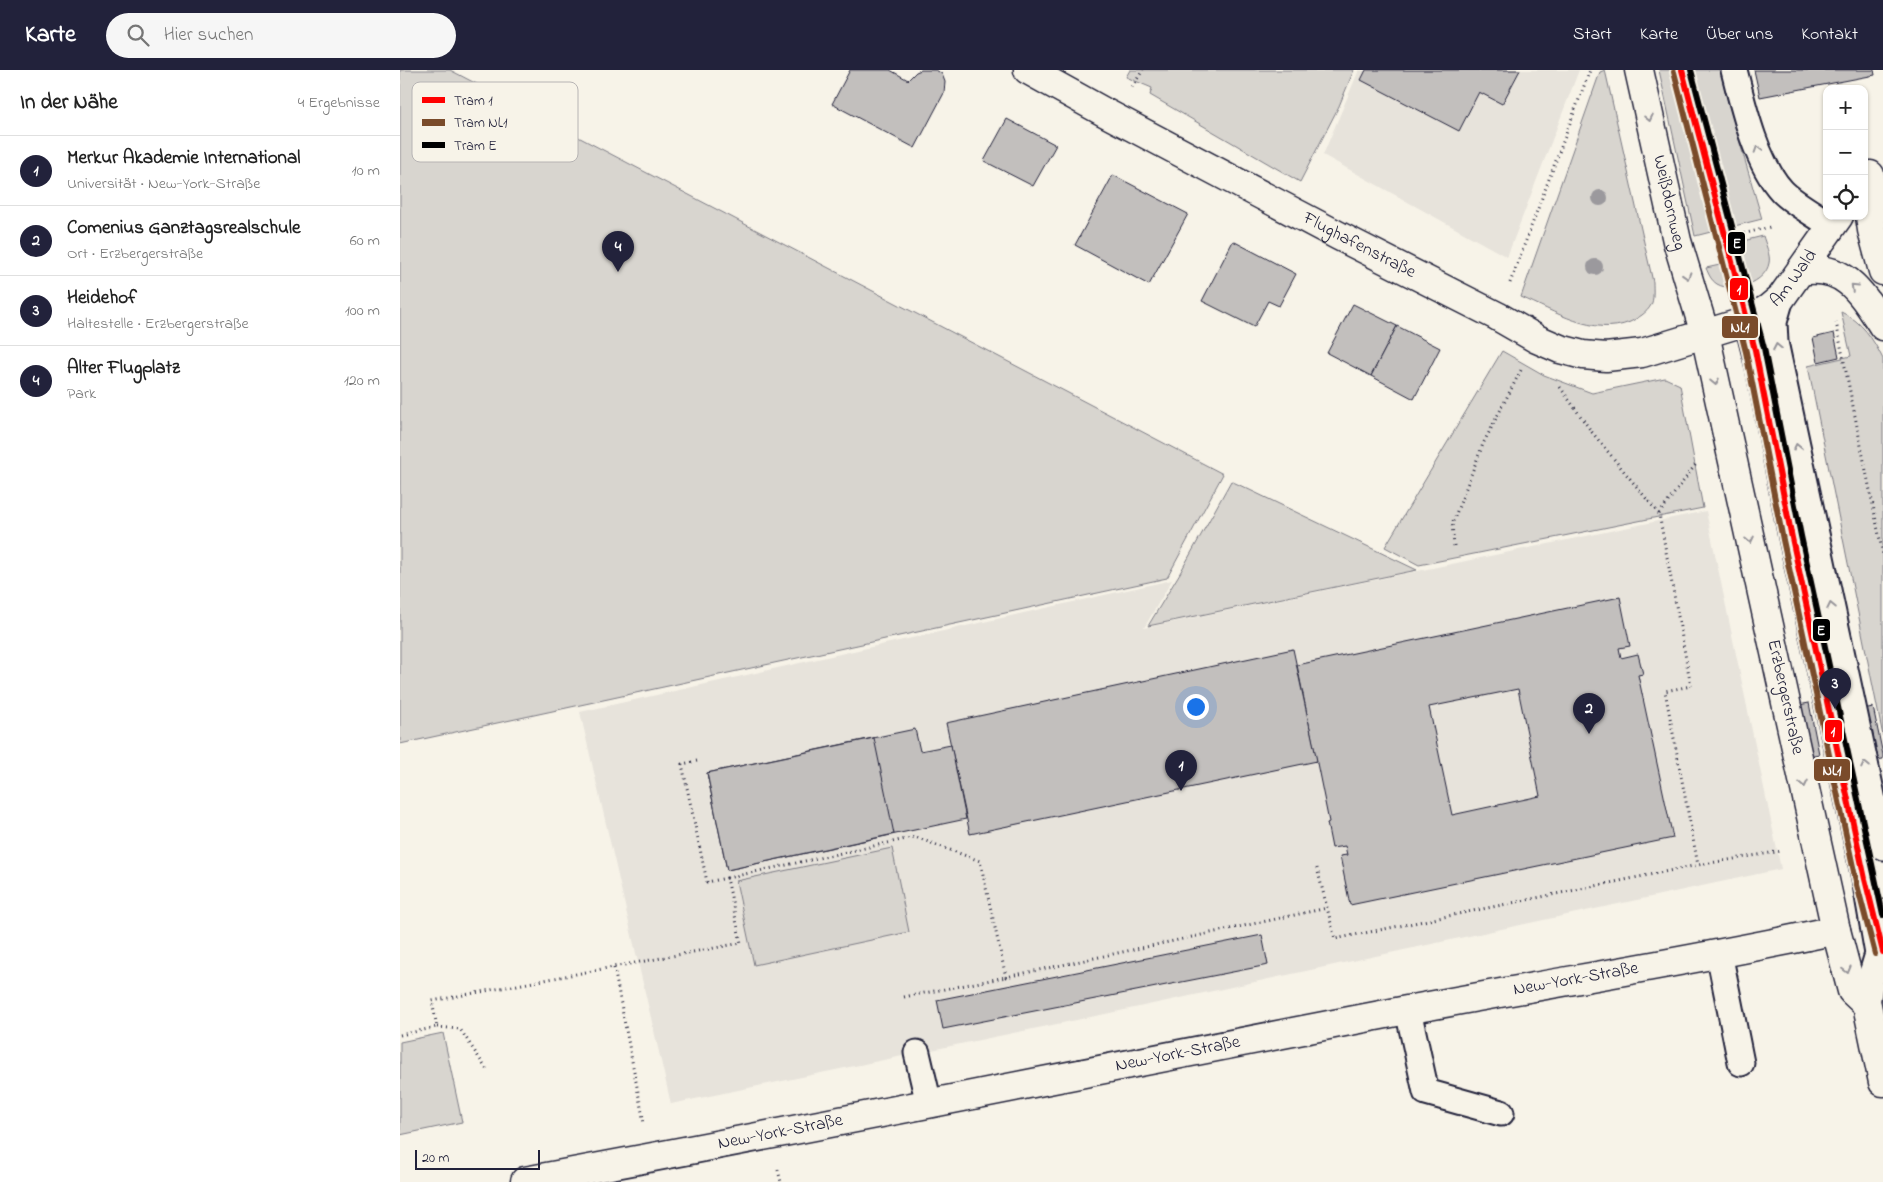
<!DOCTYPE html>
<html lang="de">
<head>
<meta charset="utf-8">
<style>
	body { margin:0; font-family:"Indie Flower",sans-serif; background:#f6f6f6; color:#222 }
	.controls { position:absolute; right:15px; top:15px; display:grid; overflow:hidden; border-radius:10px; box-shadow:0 1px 4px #0004 }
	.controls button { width:45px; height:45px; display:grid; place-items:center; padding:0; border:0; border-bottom:1px solid #e0e0e0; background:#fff; color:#222; font:25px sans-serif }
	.scale { position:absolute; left:15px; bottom:12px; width:125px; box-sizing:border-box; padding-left:5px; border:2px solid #22223b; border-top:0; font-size:14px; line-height:18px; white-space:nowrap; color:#22223b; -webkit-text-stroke:4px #f7f3e8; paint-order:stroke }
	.you { position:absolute; left:795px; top:636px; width:18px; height:18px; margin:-12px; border:4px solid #fff; border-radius:50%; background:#1a73e8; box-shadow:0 0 0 8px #1a73e833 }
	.badge { display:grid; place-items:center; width:32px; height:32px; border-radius:50%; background:#22223b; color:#fff; font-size:16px; font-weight:700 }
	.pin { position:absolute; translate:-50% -41px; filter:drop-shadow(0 1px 2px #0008) }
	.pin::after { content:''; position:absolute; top:26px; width:18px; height:15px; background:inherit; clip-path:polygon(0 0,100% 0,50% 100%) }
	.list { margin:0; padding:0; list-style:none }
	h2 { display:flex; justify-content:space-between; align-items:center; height:65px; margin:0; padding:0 20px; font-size:21px }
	h2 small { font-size:16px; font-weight:400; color:#767676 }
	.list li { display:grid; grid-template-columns:32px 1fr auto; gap:15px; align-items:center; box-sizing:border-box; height:70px; padding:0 20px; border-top:1px solid #e0e0e0 }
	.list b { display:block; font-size:19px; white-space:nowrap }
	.list p { margin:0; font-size:16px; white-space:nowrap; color:#767676 }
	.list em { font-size:16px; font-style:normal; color:#767676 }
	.icon { flex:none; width:28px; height:28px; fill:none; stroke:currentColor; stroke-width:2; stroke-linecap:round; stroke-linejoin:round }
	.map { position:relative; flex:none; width:1483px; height:1112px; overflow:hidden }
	header { display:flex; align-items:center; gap:30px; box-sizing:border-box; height:70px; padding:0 25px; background:#22223b; color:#fff }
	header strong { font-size:24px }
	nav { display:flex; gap:28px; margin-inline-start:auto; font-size:18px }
	.search { width:350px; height:45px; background:#f6f6f6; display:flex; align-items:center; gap:12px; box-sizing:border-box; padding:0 18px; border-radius:28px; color:#767676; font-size:19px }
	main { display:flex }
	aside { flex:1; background:#fff }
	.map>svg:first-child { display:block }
</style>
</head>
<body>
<header>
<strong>Karte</strong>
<div class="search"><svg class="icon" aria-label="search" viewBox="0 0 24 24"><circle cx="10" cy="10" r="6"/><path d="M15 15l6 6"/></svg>Hier suchen</div>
<nav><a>Start</a><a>Karte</a><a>Über uns</a><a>Kontakt</a></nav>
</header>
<main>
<aside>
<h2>In der Nähe<small>4 Ergebnisse</small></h2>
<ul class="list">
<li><span class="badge">1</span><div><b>Merkur Akademie International</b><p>Universität · New-York-Straße</p></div><em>10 m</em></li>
<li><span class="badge">2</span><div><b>Comenius Ganztagsrealschule</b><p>Ort · Erzbergerstraße</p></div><em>60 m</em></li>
<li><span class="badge">3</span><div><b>Heidehof</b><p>Haltestelle · Erzbergerstraße</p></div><em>100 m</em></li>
<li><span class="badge">4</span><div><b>Alter Flugplatz</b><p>Park</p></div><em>120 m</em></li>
</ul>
</aside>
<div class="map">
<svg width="1483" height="1112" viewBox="0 0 1483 1112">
	<rect width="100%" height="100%" fill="#f7f3e8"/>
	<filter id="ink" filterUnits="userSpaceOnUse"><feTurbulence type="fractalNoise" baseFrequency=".02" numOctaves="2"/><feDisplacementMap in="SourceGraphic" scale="10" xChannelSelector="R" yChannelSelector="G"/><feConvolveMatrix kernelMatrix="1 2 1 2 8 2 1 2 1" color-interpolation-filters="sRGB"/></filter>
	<g filter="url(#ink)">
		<g fill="#e7e3db">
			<path d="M 959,0 L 1179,0 L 1107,187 L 923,85 Z"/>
			<path d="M 1306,441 L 1381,799 L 734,938 L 271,1034 L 180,642 L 772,510 L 744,558 Z"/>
		</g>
		<g fill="#d8d5cf" stroke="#7d7c85">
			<path d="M 0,0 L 50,0 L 823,404 L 767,508 L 0,674 Z"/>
			<path d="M 730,0 L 954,0 L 939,36 L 900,112 L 750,25 L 752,18 L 726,7 Z"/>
			<path d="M 1205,0 L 1253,212 C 1253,219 1254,230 1251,235 C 1247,243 1238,248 1230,252 C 1194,267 1154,241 1121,227 L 1200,2 Z"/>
			<path d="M 1259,0 L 1320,0 L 1328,32 L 1362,149 L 1295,166 Z"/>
			<path d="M 1363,166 C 1365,173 1371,186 1369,193 C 1366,212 1334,224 1317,214 C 1311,210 1309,205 1306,198 L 1320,195 L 1315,178 Z"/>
			<path d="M 1441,242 C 1462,251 1473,269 1483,289 L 1483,666 L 1408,296 L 1451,286 Z"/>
			<path d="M 1102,281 L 1144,305 L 1192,323 L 1265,308 L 1280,315 L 1303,438 L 1019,495 L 985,477 Z"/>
			<path d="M 831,411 L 1017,500 L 748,556 L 780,503 Z"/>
			<path d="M 492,778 L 509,862 L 354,895 L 336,811 Z"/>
			<path d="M 43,963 L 62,1052 L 0,1065 L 0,972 Z"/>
		</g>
		<g fill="#c2bfbd" stroke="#22223b" fill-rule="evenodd">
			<path d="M 450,0 L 490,0 L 508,10 L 516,2 L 521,0 L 536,0 L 542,4 L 545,12 L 544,23 L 515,78 L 432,34 Z"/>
			<path d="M 966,0 L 1120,0 L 1102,34 L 1079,22 L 1059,61 L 961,10 Z"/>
			<path d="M 1354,0 L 1474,0 L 1475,5 L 1360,27 Z"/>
			<path d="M 607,49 L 656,75 L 633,116 L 584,91 Z"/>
			<path d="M 713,105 L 788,144 L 749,215 L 675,175 Z"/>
			<path d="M 833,171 L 896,204 L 879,236 L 868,231 L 854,257 L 802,231 Z"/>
			<path d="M 953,234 L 997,256 L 971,306 L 927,283 Z"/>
			<path d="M 997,256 L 1040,278 L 1014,329 L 971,306 Z"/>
			<path d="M 1434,263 L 1439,287 L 1418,292 L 1413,268 Z"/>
			<path d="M 1220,527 L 1230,576 L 1219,578 L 1221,588 L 1238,584 L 1243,604 L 1238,605 L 1273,768 L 950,835 L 940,786 L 947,785 L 945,776 L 932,778 L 927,753 L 929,752 L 897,595 ZM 1118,619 L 1140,726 L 1052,745 L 1029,637 Z"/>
			<path d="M 893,579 L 917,691 L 570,764 L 546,653 Z"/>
			<path d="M 1409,633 L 1419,684 L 1409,686 L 1399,635 Z"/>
			<path d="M 1473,637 L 1483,685 L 1483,689 L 1474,690 L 1463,639 Z"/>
			<path d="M 515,659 L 520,681 L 551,675 L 566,749 L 327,800 L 307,703 Z"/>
			<path d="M 474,668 L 494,764 L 327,800 L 307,703 Z"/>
			<path d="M 862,865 L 868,895 L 543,959 L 537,930 Z"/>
		</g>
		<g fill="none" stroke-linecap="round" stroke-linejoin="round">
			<defs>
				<g id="service">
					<path d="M 1334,0 C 1343,36 1356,93 1382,121 C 1392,132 1419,147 1432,156"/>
					<path d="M 1381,228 L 1374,252 L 1375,272 L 1483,777"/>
					<path d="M 1347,251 L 1359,298 L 1392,468 L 1465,809 L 1478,884 L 1471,907 L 1467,935"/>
					<path d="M 1319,883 L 1341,993"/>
					<path d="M 1008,940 L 1026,1022 L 1101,1043"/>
					<path d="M 517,983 L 529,1034"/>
				</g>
				<g id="minor">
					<path id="s1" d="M 628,0 L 704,42 L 939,166 L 1097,246 L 1137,269 L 1160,279 L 1183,285 L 1206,287 L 1242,283 L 1347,251 L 1369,238 L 1381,228 L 1439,146"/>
					<path id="s2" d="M 1239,0 L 1277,171 L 1305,264 L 1436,860 L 1452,921 L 1467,935 L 1483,1012"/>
					<path d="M 1470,105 L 1468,133 L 1472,160 L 1483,201"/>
					<path d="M 1401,201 C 1445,193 1462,224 1483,256"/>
					<path id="s3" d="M 125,1111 C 420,1057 713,996 1007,940 C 1150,913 1294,891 1436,860"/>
				</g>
			</defs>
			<use href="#service" stroke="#22223b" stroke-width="29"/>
			<use href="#minor" stroke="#22223b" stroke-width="31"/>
			<g stroke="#22223b" stroke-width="3" stroke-dasharray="1 4" stroke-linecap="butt">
				<path d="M 732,17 L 743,0"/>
				<path d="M 1315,171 L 1370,157"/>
				<path d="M 1110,213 L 1190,0"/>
				<path d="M 1436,252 L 1483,485"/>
				<path d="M 1160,317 L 1191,361 L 1259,444 L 1291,616 L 1265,621 L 1298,795"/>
				<path d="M 1259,444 L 1296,394"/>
				<path d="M 1054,476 L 1052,454 L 1083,374 L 1121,300"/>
				<path d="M 297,691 L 282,694 L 307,812 L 327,808"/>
				<path d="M 917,798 L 935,869 L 1298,795 L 1382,781"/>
				<path d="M 214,898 L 244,1053"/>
				<path d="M 504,927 L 606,907"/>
				<path d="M 37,957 L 60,959 L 87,1000"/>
				<path d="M 0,965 L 37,957 L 32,931 L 341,873 L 327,808 L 515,767 L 580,791 L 606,907 L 927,838"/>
				<path d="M 378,1100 L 381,1112"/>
			</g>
			<use href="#service" stroke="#f7f3e8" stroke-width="25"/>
			<use href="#minor" stroke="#f7f3e8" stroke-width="28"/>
			<defs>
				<path id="tram-1" d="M 1282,0 L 1355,280 L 1392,468 L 1465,809 L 1483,882"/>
				<path id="tram-2" d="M 1274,2 L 1346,282 L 1383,470 L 1456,811 L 1475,884"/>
				<path id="tram-3" d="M 1291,0 L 1364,278 L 1401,466 L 1483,845"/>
			</defs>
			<use href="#tram-1" stroke="#f7f3e8" stroke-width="10"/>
			<use href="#tram-2" stroke="#f7f3e8" stroke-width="10"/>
			<use href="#tram-3" stroke="#f7f3e8" stroke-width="10"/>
			<use href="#tram-1" stroke="#f00" stroke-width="6"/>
			<use href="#tram-2" stroke="#7a4b2a" stroke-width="6"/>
			<use href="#tram-3" stroke="#000" stroke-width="6"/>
		</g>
		<g fill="#9b999d">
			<circle cx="1200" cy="128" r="8"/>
			<circle cx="1195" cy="197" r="8"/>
		</g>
		<defs><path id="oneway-chevron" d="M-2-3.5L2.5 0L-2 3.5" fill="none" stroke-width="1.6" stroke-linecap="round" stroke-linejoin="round" transform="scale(1.25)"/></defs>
		<g stroke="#97959a">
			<use href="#oneway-chevron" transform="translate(1249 48) rotate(78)"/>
			<use href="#oneway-chevron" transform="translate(1358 79) rotate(-108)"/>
			<use href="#oneway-chevron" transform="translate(1287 206) rotate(73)"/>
			<use href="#oneway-chevron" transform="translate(1454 217) rotate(-136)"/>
			<use href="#oneway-chevron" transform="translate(1377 277) rotate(-101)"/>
			<use href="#oneway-chevron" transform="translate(1315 312) rotate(78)"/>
			<use href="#oneway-chevron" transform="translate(1397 377) rotate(-102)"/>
			<use href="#oneway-chevron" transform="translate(1350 470) rotate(78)"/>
			<use href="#oneway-chevron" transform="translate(1431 536) rotate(-102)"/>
			<use href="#oneway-chevron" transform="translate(1465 695) rotate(-102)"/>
			<use href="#oneway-chevron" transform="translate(1404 714) rotate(78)"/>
			<use href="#oneway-chevron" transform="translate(1447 900) rotate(75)"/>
		</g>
	</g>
	<g text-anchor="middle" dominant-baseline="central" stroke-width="4" stroke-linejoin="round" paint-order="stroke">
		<g font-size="18" fill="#22223b" stroke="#f7f3e8">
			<text stroke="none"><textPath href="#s2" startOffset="136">Weißdornweg</textPath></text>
			<text stroke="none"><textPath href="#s1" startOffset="375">Flughafenstraße</textPath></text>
			<text stroke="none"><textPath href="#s1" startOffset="858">Am Wald</textPath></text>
			<text stroke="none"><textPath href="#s2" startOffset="644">Erzbergerstraße</textPath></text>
			<text stroke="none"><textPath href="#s3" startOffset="1070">New-York-Straße</textPath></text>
			<text stroke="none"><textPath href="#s3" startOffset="665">New-York-Straße</textPath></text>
			<text stroke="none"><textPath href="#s3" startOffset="260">New-York-Straße</textPath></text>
		</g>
	</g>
	<rect x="12" y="12" width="166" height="80" rx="8" fill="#f7f3e8" stroke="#b7b4b4" stroke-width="1"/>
	<rect x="22" y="27" width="23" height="6" fill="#f00"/>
	<rect x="22" y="49" width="23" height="7" fill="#7a4b2a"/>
	<rect x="22" y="72" width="23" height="6" fill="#000"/>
	<g font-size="14" fill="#22223b">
		<text x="54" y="35">Tram 1</text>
		<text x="54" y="57">Tram NL1</text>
		<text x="54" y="80">Tram E</text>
	</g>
	<g stroke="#f7f3e8" stroke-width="2">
		<rect x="1327" y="161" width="19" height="24" rx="5" fill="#000"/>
		<rect x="1329" y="207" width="20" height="24" rx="5" fill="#f00"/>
		<rect x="1321" y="245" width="38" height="24" rx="5" fill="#7a4b2a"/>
		<rect x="1412" y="548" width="19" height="24" rx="5" fill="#000"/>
		<rect x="1424" y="649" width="19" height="24" rx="5" fill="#f00"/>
		<rect x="1413" y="688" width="38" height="24" rx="5" fill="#7a4b2a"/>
	</g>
	<g font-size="14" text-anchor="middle" font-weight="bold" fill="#fff">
		<text x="1337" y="178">E</text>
		<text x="1339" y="224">1</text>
		<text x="1340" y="262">NL1</text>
		<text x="1421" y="565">E</text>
		<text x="1433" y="666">1</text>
		<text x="1432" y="705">NL1</text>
	</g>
</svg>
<div class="controls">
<button>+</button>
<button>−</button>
<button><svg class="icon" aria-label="locate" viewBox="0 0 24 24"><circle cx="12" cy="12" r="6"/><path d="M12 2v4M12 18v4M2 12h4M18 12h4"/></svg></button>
</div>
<div class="scale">20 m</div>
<div class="you"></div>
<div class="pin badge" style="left:781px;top:721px">1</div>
<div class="pin badge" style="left:1189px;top:664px">2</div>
<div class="pin badge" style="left:1435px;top:639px">3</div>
<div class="pin badge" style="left:218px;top:202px">4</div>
</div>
</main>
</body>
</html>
